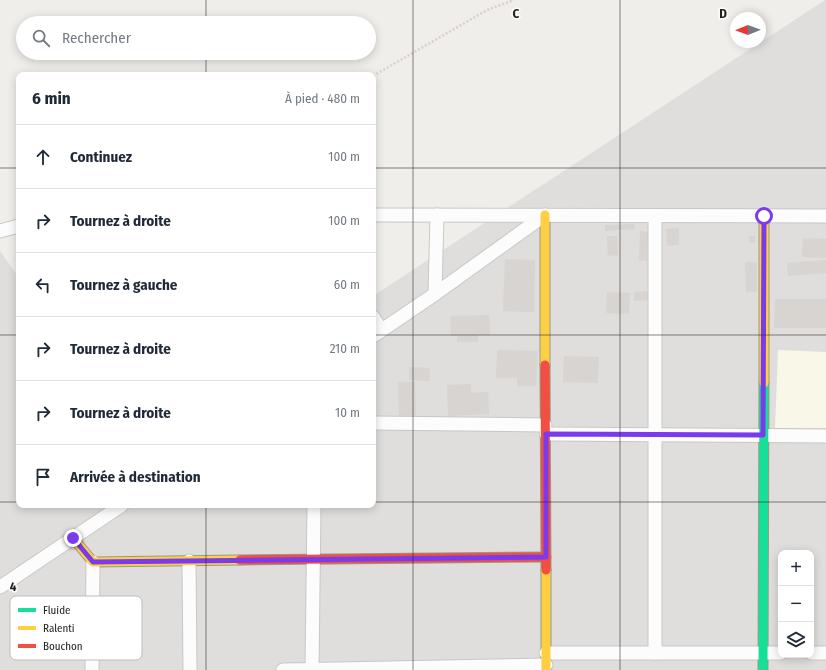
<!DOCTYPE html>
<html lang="fr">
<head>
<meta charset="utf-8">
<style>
	body { margin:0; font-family:"Fira Sans Condensed",sans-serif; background:#f2f2f3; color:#1f2937 }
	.controls { position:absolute; right:12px; bottom:12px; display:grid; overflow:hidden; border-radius:8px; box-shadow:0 2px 10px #0003 }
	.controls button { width:36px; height:36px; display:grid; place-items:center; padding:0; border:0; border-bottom:1px solid #e0e1e3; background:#fff; color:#1f2937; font:20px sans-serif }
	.compass { position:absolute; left:730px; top:12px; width:36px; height:36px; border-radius:50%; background:#fff; box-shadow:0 2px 10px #0003; rotate:269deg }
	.stop { position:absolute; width:12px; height:12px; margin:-9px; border:3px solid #7c3aed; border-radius:50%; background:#fff }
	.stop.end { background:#7c3aed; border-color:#fff; box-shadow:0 1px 4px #0008 }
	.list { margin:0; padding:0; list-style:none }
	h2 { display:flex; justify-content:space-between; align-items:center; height:52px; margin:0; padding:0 16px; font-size:17px }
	h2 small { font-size:13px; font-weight:400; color:#747a83 }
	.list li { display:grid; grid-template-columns:26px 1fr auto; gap:12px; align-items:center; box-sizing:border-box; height:64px; padding:0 16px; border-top:1px solid #e0e1e3 }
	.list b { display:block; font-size:15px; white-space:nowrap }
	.list em { font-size:13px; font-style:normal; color:#747a83 }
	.icon { flex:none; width:22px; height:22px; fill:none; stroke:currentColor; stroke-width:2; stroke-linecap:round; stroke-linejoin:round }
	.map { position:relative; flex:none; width:826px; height:670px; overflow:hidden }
	.search { position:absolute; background:#fff; box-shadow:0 2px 10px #0003; left:16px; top:16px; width:360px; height:44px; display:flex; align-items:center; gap:10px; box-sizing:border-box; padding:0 14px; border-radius:22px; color:#747a83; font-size:15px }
	.panel { position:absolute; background:#fff; box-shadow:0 2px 10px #0003; left:16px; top:72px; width:360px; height:436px; border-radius:8px }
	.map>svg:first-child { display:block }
</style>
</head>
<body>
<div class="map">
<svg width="826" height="670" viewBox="0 0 826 670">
	<rect width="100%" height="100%" fill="#f0eeeb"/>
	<path fill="#dfdedc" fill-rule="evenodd" d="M 825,0 L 826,0 L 826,670 L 0,670 L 0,251 L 19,278 L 19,505 L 373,505 L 373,296 ZM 781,553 L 811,553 L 811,655 L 781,655 Z"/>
	<path fill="#f8f7e8" d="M 778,350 L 826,352 L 826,428 L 775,428 Z"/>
	<g fill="#d7d4d2">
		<path d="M 635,224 L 635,229 L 605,231 L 605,225 Z"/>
		<path d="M 679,228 L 679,245 L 667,246 L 666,229 Z"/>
		<path d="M 640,231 L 648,232 L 647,261 L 639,261 Z"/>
		<path d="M 607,236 L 617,236 L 618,255 L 608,256 Z"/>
		<rect x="749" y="236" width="6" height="7"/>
		<path d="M 803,238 L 826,239 L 826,258 L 802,257 Z"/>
		<path d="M 505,259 L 535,260 L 534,312 L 503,311 Z"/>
		<path d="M 826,260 L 826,273 L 788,276 L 787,263 Z"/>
		<path d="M 745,262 L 757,262 L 757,292 L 746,292 Z"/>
		<path d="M 648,291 L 648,300 L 634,301 L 634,292 Z"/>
		<path d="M 607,292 L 630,293 L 629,314 L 606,313 Z"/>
		<path d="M 775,299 L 826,299 L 826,328 L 774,328 Z"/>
		<path d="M 489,315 L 490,335 L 478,335 L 478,342 L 457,342 L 457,336 L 451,336 L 450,316 Z"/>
		<path d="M 497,350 L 538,351 L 536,386 L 517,386 L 517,378 L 496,378 Z"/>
		<path d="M 564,356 L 599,357 L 598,383 L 563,382 Z"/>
		<path d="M 410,367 L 430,368 L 429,381 L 409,380 Z"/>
		<path d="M 398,382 L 415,382 L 416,416 L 399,416 Z"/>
		<path d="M 471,384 L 471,393 L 488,392 L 489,414 L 448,416 L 447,385 Z"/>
	</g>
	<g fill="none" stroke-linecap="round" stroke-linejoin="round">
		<defs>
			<g id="street">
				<path d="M 373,215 L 826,216"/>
				<path d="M 655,216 L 655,653"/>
				<path d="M 0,231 L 19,226"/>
				<path d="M 435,294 L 437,215"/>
				<path d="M 373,317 L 381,330"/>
				<path d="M 373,336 L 435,294 L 545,215"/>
				<path d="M 373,423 L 545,425"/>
				<path d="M 546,434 L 826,436"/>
				<path d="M 189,561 L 190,670"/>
				<path d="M 0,587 L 122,505"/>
				<path d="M 546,653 L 781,653"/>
				<path d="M 811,653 L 826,653"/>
				<path d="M 92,670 L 93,562"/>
				<path d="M 283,670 L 546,665"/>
				<path d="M 312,670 L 314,505"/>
			</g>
			<path id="fast" d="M 763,670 L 764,383"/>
			<g id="slow">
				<path d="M 545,215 L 545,365"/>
				<path d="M 764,383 L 764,216"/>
				<path d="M 73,538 L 93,562 L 240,560"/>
				<path d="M 546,570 L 546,670"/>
			</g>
			<g id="jam">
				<path d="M 545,365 L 546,570"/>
				<path d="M 240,560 L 546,557"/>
			</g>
		</defs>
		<use href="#street" stroke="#c9c8c7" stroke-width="15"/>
		<use href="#fast" stroke="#999a82" stroke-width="11"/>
		<use href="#slow" stroke="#999a82" stroke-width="11"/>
		<use href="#jam" stroke="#999a82" stroke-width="11"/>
		<path stroke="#dccecd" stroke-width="2.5" stroke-dasharray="2 2" stroke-linecap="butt" d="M 373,76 L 487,10 L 514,0"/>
		<use href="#street" stroke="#fdfcfc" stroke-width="13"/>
		<use href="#fast" stroke="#16e098" stroke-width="9"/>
		<use href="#slow" stroke="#ffcf43" stroke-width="9"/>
		<use href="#jam" stroke="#f24e42" stroke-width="9"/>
	</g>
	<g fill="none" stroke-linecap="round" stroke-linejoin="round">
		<path stroke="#7c3aed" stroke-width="5" d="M 73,538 L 93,562 L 546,557 L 546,434 L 763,435 L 764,216"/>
	</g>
	<path fill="none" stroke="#222" stroke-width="1" stroke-opacity="0.55" d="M 206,0 L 206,23M 413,0 L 413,670M 620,0 L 620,670M 206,53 L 206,75M 0,168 L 19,168M 373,168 L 826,168M 0,335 L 19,335M 373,335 L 826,335M 0,502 L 19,502M 373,502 L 826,502M 206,505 L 206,670"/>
	<rect x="10" y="596" width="132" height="64" rx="6" fill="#fff" stroke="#bdbdbd" stroke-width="1"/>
	<rect x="18" y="608" width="18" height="4" fill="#16e098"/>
	<rect x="18" y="626" width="18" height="4" fill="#ffcf43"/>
	<rect x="18" y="644" width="18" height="4" fill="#f24e42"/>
	<g font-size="11" fill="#222">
		<text x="43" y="614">Fluide</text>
		<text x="43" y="632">Ralenti</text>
		<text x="43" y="650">Bouchon</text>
	</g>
	<g font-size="13" text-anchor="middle" font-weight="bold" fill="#222" stroke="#fff" stroke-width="3" stroke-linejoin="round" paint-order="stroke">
		<text x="516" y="18">C</text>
		<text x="723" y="18">D</text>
		<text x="13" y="591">4</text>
	</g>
</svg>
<div class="controls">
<button>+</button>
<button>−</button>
<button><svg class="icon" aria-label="layers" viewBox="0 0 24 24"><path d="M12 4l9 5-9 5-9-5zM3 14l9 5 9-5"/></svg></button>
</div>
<svg class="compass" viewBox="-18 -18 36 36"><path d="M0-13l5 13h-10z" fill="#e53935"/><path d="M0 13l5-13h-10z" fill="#747a83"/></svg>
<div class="stop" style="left:764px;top:216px"></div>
<div class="stop end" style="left:73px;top:538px"></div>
<div class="search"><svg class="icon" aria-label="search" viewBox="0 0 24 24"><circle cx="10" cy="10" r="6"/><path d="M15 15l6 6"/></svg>Rechercher</div>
<section class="panel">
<h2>6 min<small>À pied · 480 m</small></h2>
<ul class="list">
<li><svg class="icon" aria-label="ahead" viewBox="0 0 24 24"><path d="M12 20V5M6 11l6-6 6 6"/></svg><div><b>Continuez</b></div><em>100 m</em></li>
<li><svg class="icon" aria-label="right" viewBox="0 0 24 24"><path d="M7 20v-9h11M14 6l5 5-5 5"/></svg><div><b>Tournez à droite</b></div><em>100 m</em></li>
<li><svg class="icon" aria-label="left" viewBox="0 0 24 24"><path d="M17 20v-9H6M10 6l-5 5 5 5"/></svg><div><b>Tournez à gauche</b></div><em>60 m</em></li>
<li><svg class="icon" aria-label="right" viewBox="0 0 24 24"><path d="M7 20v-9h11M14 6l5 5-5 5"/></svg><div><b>Tournez à droite</b></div><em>210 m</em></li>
<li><svg class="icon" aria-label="right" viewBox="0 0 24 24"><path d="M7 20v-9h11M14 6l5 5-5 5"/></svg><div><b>Tournez à droite</b></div><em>10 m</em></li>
<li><svg class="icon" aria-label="arrive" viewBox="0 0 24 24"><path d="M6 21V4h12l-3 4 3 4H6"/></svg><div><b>Arrivée à destination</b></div></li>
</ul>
</section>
</div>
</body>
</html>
